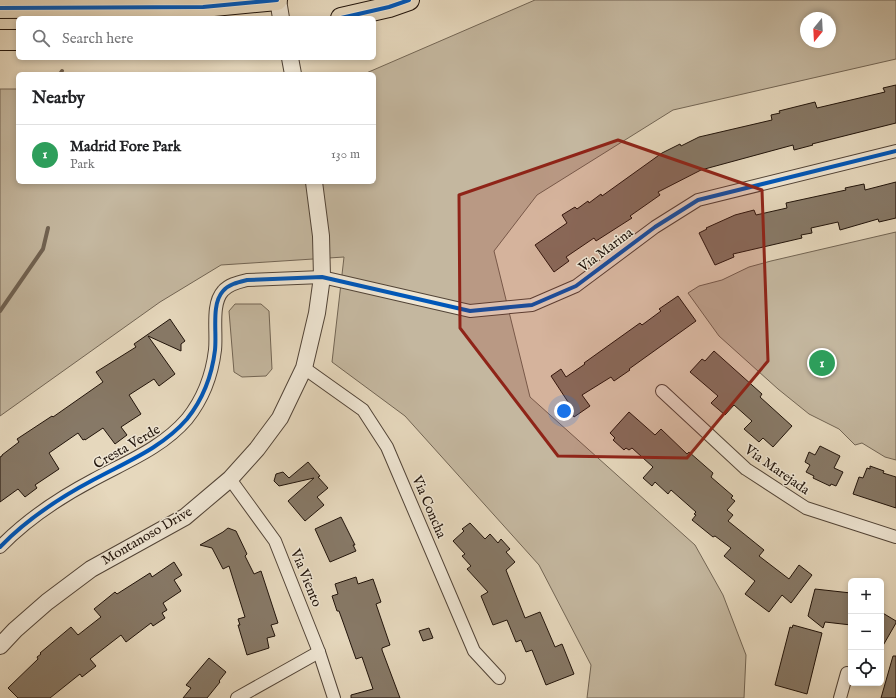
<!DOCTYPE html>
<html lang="en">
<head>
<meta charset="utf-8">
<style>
	body { margin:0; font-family:"IM FELL English",serif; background:#f2f2f2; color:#202124 }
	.controls { position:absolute; right:12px; bottom:12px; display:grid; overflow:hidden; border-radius:6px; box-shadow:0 2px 6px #0003 }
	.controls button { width:36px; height:36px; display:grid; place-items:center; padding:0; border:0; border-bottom:1px solid #e0e0e0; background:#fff; color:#202124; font:20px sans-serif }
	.compass { position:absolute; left:800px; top:12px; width:36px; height:36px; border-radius:50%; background:#fff; box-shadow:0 2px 6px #0003; rotate:198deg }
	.you { position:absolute; left:564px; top:411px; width:14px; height:14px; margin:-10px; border:3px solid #fff; border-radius:50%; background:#1a73e8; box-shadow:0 0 0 6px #1a73e833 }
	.badge { display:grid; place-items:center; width:26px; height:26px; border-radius:50%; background:#db2777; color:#fff; font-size:13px; font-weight:700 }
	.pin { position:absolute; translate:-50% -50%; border:2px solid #fff; box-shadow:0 1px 4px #0006 }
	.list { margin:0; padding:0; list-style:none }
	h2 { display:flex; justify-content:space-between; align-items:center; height:52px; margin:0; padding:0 16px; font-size:17px }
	h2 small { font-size:13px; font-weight:400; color:#757577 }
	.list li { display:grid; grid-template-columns:26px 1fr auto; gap:12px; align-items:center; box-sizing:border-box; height:60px; padding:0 16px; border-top:1px solid #e0e0e0 }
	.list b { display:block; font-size:15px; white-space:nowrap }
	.list p { margin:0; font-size:13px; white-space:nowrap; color:#757577 }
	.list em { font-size:13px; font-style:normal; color:#757577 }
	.icon { flex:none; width:22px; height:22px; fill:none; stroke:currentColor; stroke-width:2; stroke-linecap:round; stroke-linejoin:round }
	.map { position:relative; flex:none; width:896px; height:698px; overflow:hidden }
	.search { position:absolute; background:#fff; box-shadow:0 2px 6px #0003; left:16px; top:16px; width:360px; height:44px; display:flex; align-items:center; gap:10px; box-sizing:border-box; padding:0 14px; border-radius:6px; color:#757577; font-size:15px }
	.panel { position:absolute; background:#fff; box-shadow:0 2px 6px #0003; left:16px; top:72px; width:360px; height:112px; border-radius:6px }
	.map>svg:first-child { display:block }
</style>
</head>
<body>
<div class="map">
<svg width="896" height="698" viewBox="0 0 896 698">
	<rect width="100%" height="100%" fill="#e6d8bd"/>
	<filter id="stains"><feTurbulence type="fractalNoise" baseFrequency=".005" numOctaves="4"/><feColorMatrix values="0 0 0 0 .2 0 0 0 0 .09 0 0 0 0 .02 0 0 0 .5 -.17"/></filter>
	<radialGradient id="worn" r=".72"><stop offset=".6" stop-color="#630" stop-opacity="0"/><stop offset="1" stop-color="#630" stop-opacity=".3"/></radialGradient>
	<g fill="#c4b79f" stroke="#726554" fill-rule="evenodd">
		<path d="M 535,0 L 896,0 L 896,59 L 673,110 L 537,195 L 494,251 L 530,397 L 695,545 L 723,595 L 746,655 L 744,698 L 587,698 L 591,665 L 539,565 L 405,416 L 332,362 L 344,257 L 221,265 L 160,302 L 0,416 L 0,89 L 18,89 L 18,182 L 374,182 L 374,74 L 364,74 ZM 806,18 L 830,18 L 830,42 L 806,42 Z"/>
		<path d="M 896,232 L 896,460 L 885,457 L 862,443 L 855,445 L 839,429 L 809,414 L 778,389 L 719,336 L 688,293 L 699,286 L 722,280 L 749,267 L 771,261 Z"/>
		<path d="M 235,304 L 261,304 L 269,311 L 272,369 L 266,376 L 242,377 L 234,372 L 229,311 Z"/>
	</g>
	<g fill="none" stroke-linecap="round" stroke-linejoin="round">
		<g stroke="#6f6151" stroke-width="4">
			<path d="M 60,74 L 62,71"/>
			<path d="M 0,311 L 43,249 L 48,228"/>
		</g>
	</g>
	<g fill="#877967" stroke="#20130a">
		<path d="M 896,85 L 896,123 L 812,144 L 813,145 L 794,150 L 793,145 L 701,170 L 658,192 L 660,195 L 630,216 L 632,218 L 596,241 L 594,238 L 566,257 L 569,261 L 554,272 L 535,245 L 567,223 L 562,215 L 575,207 L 577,209 L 588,201 L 589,203 L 601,194 L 602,196 L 662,153 L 680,144 L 681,146 L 699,137 L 772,120 L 771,115 L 780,113 L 779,111 L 815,102 L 817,108 L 885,92 L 883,88 Z"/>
		<path d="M 896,182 L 896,218 L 879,222 L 878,219 L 840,230 L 838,222 L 811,228 L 812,233 L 801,235 L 802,238 L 733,254 L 734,257 L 715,265 L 699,233 L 707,229 L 706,228 L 735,215 L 754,210 L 756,215 L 787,208 L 786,203 L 846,190 L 845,188 L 864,184 L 865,190 Z"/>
		<path d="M 678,296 L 696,321 L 629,369 L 630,370 L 614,381 L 611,377 L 582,395 L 590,406 L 574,417 L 567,407 L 570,405 L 551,376 L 561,369 L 566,377 L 585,364 L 584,363 L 640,323 L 642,325 L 661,311 L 659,309 Z"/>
		<path d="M 170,319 L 185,341 L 181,344 L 181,351 L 148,336 L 175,374 L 159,386 L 154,379 L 129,395 L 141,414 L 121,427 L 127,435 L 115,444 L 103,428 L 85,440 L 85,439 L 83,440 L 78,433 L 49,453 L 59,469 L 35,485 L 37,488 L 25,497 L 18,489 L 0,502 L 0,457 L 2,456 L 2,455 L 19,442 L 17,439 L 52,416 L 53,417 L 103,382 L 96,372 L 136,347 L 134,344 Z"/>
		<path d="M 714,351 L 762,394 L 760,397 L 792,426 L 773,447 L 763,438 L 759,442 L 744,429 L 752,421 L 734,405 L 725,415 L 711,403 L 718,396 L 690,372 L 702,359 L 705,361 Z"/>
		<path d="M 629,412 L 655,435 L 661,429 L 687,454 L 689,452 L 713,473 L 711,477 L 733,496 L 731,498 L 735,501 L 727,510 L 733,515 L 728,521 L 764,550 L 759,556 L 789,579 L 799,565 L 812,575 L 791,603 L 782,595 L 769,612 L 745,594 L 755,581 L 724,556 L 731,548 L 715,536 L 713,537 L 692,520 L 696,515 L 694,514 L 696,512 L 671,490 L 668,494 L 655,482 L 652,486 L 643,478 L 653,467 L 632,448 L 629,450 L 626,448 L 624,450 L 613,440 L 615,438 L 610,433 Z"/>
		<path d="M 820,446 L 840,456 L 834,468 L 843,472 L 836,486 L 831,484 L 830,486 L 813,478 L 814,476 L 806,472 L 810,465 L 805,462 L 809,452 L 815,455 Z"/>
		<path d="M 308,462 L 320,476 L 318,477 L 328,488 L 317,497 L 324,505 L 305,521 L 288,501 L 314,478 L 279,486 L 274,481 L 276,474 L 283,472 L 289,478 Z"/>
		<path d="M 870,466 L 884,471 L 883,473 L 896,477 L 896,508 L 853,494 L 859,477 L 863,478 L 867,468 L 870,469 Z"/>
		<path d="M 341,517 L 355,545 L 353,545 L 356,551 L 330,562 L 315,529 Z"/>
		<path d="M 470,523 L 485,539 L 490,534 L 498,543 L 501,539 L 510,549 L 506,552 L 515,562 L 506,570 L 525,618 L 540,612 L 555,647 L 562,644 L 574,674 L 546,685 L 532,650 L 526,652 L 521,640 L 516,642 L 507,620 L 493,625 L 481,596 L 488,592 L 467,569 L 471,566 L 462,556 L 465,554 L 453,541 L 464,531 L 462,529 Z"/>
		<path d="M 228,528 L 236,531 L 247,554 L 245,556 L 254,574 L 261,571 L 278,623 L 271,625 L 275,636 L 267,638 L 269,648 L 247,655 L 238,625 L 240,625 L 238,619 L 245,617 L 229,566 L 223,569 L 212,548 L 200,545 L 223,532 Z"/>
		<path d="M 174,562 L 182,575 L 174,580 L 181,591 L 163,603 L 167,610 L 162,613 L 165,618 L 153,626 L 151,623 L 126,642 L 121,635 L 90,659 L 96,666 L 82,677 L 80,674 L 50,698 L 18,698 L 8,688 L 38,659 L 37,657 L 41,654 L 40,653 L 71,627 L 78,635 L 101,617 L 94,609 L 115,592 L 117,594 L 150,573 L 152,577 Z"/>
		<path d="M 356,577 L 358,584 L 373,579 L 381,602 L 376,604 L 390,645 L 382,648 L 382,650 L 400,698 L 351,698 L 351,695 L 373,689 L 362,657 L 356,659 L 343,622 L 339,611 L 337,611 L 332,596 L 338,594 L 335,584 Z"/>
		<path d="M 815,589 L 851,593 L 851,625 L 825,622 L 823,628 L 808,616 Z"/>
		<path d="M 881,612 L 896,621 L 896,623 L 881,649 Z"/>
		<path d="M 793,625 L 822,633 L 807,694 L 775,685 L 790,627 L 792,628 Z"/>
		<path d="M 429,628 L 433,638 L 423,641 L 419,631 Z"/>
		<path d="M 893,656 L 896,656 L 896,698 L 881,698 Z"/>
		<path d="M 209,658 L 226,672 L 219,681 L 220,682 L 207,698 L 183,698 L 191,688 L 186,685 Z"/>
	</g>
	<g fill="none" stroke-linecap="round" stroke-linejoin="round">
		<defs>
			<g id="minor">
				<path d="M 304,368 L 363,410 L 387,447 L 474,651 L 499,678"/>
				<path d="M 662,391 L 746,469 L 806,508 L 896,537"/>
				<path d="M 230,479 L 275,541 L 319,652 L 334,698"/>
				<path d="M 0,547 C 27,519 59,498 93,480 C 126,462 162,448 187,419 C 203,399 212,375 215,350 C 217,332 211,304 223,291 C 229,284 239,282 247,280 L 322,277 L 470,311 L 532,305 L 576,286 L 655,227 L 698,200 L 896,151"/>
				<path d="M 237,698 L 319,652"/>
				<path d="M 840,698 L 847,673"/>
			</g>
			<g id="tertiary">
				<path d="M 278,0 L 281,18"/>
				<path d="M 290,58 L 293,74"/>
				<path d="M 0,646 L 15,630 L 47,602 L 91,569 L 185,517 L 230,479 L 257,449 L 280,418 L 304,368 L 317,313 L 322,277 L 321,236 L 314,182"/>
			</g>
			<g id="primary">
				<path d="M 0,8 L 203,7 L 277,0"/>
				<path d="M 341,18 L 389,7 L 409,0"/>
				<path d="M 0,40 L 18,40"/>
			</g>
		</defs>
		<use href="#minor" stroke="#524437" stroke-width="14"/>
		<use href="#tertiary" stroke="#524437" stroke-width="18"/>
		<use href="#primary" stroke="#20130a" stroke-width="22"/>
		<use href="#minor" stroke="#efe6d4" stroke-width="12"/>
		<use href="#tertiary" stroke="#efe6d4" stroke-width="16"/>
		<use href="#primary" stroke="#e6d8bd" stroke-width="20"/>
		<defs>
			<g id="cycleway">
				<path d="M 0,8 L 203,7 L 277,0"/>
				<path d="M 341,18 L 389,7 L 409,0"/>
				<path d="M 0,547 C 27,519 59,498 93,480 C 126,462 162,448 187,419 C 203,399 212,375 215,350 C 217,332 211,304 223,291 C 229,284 239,282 247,280 L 322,277 L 470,311 L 532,305 L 576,286 L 655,227 L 698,200 L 896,151"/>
			</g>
		</defs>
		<use href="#cycleway" stroke="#efe6d4" stroke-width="6"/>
		<use href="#cycleway" stroke="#0057b8" stroke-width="4"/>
	</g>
	<path fill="#8f2418" fill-opacity="0.2" stroke="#8f2418" stroke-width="3" stroke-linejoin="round" d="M 618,140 L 762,190 L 768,361 L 687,458 L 558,456 L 460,328 L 459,195 Z"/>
	<g text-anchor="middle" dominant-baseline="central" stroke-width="3" stroke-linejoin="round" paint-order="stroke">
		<g font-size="14" fill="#20130a" stroke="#efe6d4">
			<text transform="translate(606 250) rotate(-37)">Via Marina</text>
			<text transform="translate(127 447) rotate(-30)">Cresta Verde</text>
			<text transform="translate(777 470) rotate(35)">Via Marejada</text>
			<text transform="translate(429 507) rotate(67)">Via Concha</text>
			<text transform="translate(147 536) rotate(-30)">Montanoso Drive</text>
			<text transform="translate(306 578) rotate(68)">Via Viento</text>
		</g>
	</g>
	<rect width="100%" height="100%" filter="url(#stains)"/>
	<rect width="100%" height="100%" fill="url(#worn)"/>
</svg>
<div class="controls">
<button>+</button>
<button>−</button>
<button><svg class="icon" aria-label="locate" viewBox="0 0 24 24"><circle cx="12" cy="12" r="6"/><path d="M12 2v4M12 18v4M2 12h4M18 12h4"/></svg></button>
</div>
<svg class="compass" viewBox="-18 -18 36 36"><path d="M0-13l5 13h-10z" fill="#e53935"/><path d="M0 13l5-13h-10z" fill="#757577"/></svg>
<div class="you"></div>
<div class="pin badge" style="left:822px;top:363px;background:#2e9e5b">1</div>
<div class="search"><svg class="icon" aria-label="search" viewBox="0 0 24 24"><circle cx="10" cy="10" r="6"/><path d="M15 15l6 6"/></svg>Search here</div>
<section class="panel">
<h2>Nearby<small></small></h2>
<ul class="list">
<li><span class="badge" style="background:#2e9e5b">1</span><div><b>Madrid Fore Park</b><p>Park</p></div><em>130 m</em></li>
</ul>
</section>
</div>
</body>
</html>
